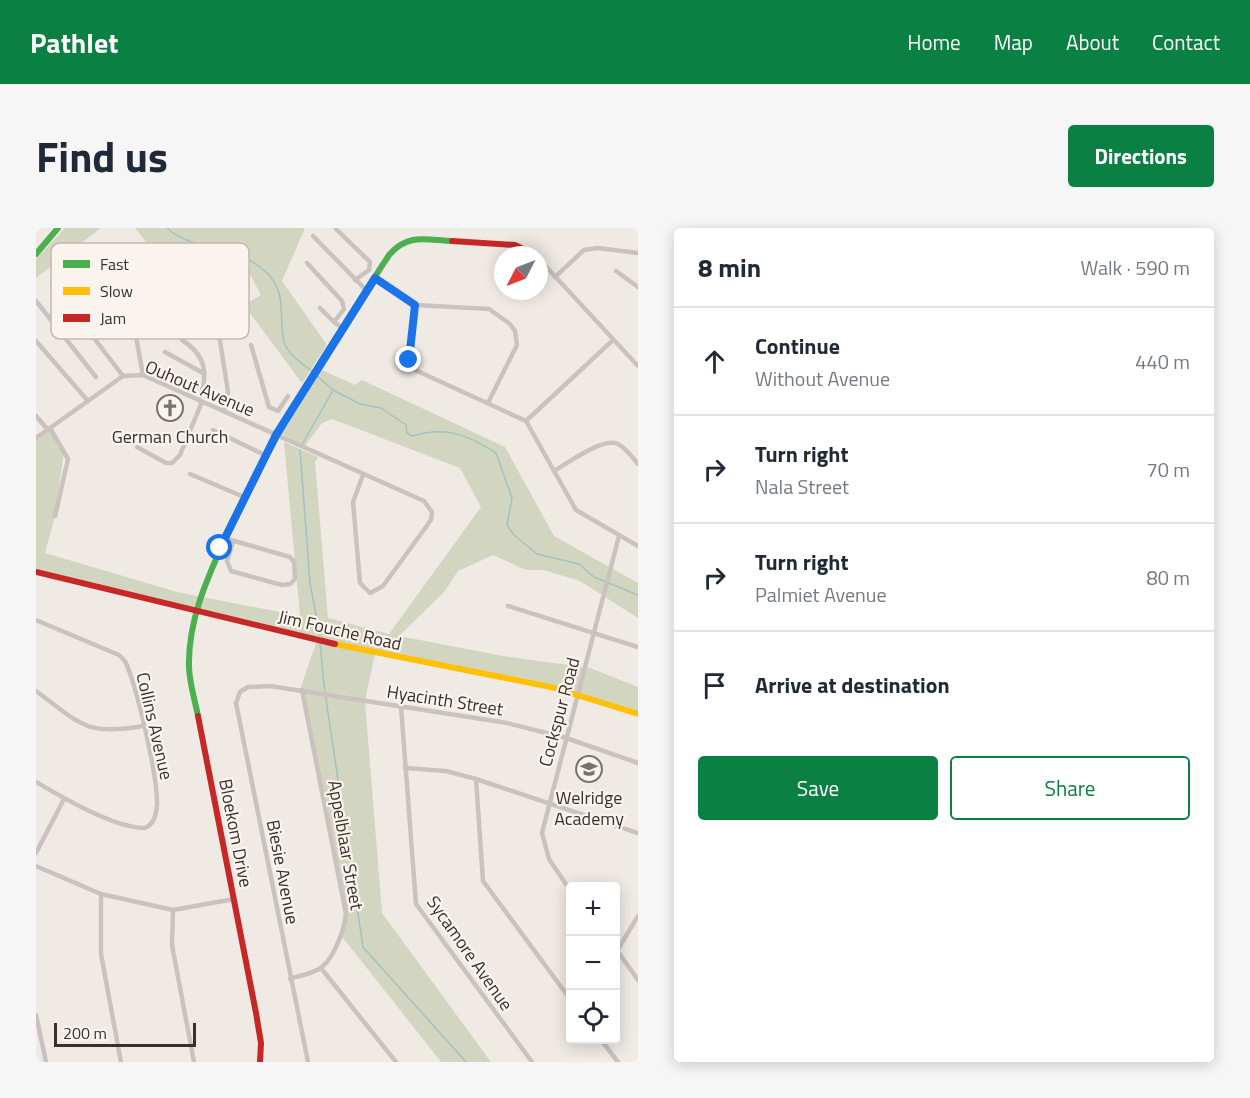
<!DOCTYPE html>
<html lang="en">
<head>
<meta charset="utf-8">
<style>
	body { margin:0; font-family:"Titillium Web",sans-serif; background:#f6f6f7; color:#1f2937 }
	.controls { position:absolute; right:18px; bottom:18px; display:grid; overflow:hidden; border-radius:6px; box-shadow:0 3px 15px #0003 }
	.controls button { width:54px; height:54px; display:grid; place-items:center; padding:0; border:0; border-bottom:2px solid #e0e1e3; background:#fff; color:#1f2937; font:30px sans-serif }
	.compass { position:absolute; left:458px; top:18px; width:54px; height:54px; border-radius:50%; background:#fff; box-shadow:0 3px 15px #0003; rotate:228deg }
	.scale { position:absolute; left:18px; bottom:15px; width:142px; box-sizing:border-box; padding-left:6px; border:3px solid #3b2f2b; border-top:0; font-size:16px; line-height:21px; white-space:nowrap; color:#3b2f2b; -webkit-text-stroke:4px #fbf4ee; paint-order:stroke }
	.stop { position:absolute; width:18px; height:18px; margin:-14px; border:4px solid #1a73e8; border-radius:50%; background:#fff }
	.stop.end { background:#1a73e8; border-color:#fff; box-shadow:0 2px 6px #0008 }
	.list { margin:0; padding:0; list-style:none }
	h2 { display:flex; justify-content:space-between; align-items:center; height:78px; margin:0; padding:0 24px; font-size:26px }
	h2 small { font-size:20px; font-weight:400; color:#747a83 }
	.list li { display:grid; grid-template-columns:39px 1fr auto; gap:18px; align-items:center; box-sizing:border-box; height:108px; padding:0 24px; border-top:2px solid #e0e1e3 }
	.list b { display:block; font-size:22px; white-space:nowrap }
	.list p { margin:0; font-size:20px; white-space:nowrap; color:#747a83 }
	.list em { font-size:20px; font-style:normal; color:#747a83 }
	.actions { display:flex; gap:12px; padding:18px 24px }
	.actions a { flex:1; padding:14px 0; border:2px solid #0b8043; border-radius:6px; text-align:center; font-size:21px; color:#0b8043 }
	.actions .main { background:#0b8043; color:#fff }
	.icon { flex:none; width:33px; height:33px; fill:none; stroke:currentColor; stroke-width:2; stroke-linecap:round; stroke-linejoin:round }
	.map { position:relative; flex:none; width:602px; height:834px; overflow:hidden; border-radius:6px }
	header { display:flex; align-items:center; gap:36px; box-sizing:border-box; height:84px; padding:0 30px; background:#0b8043; color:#fff }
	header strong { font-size:28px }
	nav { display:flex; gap:33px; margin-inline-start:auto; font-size:21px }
	.intro { display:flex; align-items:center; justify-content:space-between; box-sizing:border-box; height:144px; padding:0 36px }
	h1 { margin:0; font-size:42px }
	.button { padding:15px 27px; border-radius:6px; background:#0b8043; color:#fff; font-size:21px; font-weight:700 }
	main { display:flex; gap:36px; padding:0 36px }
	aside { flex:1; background:#fff; border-radius:6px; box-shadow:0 3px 15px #0003 }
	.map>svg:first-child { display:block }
</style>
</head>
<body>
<header>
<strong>Pathlet</strong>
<nav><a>Home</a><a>Map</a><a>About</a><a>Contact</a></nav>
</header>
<div class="intro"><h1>Find us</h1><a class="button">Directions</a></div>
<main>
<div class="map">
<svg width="602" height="834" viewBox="0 0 602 834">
	<rect width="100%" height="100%" fill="#f0eae5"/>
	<g fill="#d2d5bf">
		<path d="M 29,0 L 65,0 L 0,50 L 0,31 Z"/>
		<path d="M 99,0 L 269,0 L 246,53 L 291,117 L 266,155 L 208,77 L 225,67 L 215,48 L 206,47 L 120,15 L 111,15 Z"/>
		<path d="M 286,142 L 319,157 L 326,152 L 469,219 L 518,308 L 602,355 L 602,390 L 544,353 L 508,342 L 490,342 L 457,327 L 422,343 L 409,363 L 363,408 L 467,428 L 554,440 L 602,459 L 602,485 L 541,466 L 339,425 L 329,473 L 346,685 L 455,834 L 405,834 L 304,706 L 309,685 L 264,462 L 281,412 L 0,344 L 0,208 L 13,199 L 28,224 L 19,288 L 9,325 L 141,364 L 264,388 L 248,214 L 282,229 L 279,234 L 292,390 L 353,406 L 445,279 L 424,240 L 296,191 L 286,195 L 269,218 L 246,206 Z"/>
	</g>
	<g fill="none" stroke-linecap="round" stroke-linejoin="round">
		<g stroke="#a1c3c1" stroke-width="1.5">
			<path d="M 131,0 C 159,25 204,17 231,45 C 252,66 242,89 248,114 C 252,127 267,136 277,144"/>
			<path d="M 280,147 L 297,162 L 324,176 L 345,180 L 370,197 L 371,205 L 376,208 C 411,198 430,206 460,225 L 476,270 L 471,297 L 478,307 L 501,326 L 543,336 L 558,349 L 602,367"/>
			<path d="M 267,215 L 296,164"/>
			<path d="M 264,222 L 274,355 L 284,408"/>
			<path d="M 284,413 L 288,458 L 327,719 L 430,834"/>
		</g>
		<g stroke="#c9c2be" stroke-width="4.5">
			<path d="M 300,1 L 334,34 L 333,42 L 319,52"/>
			<path d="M 277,8 L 331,63"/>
			<path d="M 503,31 L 602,138"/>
			<path d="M 271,35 L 306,73 L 308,81 L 298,94 L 306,100"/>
			<path d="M 580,43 L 602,59"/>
			<path d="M 519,49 L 548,22 L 561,20 L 602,25"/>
			<path d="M 339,50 L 379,77 L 453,81 L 474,96 L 479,103 L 481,117 L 452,175"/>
			<path d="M 16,55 L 87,148"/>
			<path d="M 0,73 L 60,149"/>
			<path d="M 379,77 L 373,131 L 377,141 L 490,193 L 540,282 L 602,318"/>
			<path d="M 284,80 L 298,94"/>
			<path d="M 65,83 L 59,48 L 55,46 L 46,52 L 47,59 C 56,70 67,93 81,99 C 86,102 94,100 100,100"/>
			<path d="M 182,100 L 192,164 L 188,183"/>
			<path d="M 146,112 C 170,127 173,146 163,172"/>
			<path d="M 0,113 L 52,173"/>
			<path d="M 215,117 L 233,179 L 242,183 L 252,168"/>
			<path d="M 129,124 L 167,145"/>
			<path d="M 107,147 L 99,103 L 109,80 L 110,58 L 140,51 L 192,69"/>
			<path d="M 0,188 L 12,202"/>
			<path d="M 490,193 L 577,112"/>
			<path d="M 14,200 L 32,231 L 19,288"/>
			<path d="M 177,202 L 229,227"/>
			<path d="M 0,210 L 87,148 L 107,147 L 388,273 L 396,284 L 395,292 L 347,358 L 334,365 L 324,355 L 317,274 L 327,247"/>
			<path d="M 101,219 L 130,235 L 136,235 L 144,227 L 166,174"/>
			<path d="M 518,243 C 532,235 567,209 582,216 C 590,220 596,229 602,236"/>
			<path d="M 154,246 L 208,269"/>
			<path d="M 188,310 L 254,329 L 258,334 L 259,351 L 254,356 L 246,357 L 195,343 L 191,333 L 197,314"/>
			<path d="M 472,378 L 602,419"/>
			<path d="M 0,392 L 83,427 L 89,433 C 101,458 122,550 121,577 C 120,587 118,596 109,600 C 80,601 25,569 0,554"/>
			<path d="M 0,463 C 45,496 49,508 107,498"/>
			<path d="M 365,478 L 380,676 L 496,834"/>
			<path d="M 369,540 L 410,543 L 440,551 L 602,605"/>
			<path d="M 440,551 L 447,653 L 534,771"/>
			<path d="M 0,625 L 28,571"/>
			<path d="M 0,638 L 65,666 L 137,682 L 198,671"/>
			<path d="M 534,662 L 513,631 L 506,605 L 583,308"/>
			<path d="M 65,666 L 65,726 L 85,834"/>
			<path d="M 137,682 L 136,717 L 158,834"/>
			<path d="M 580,721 L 602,752"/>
			<path d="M 581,723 L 602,688"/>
			<path d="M 285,740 L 360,834"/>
			<path d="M 254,751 C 264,747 278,746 286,739 C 299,728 308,702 310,686 L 266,462"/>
			<path d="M 0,787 L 10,834"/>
			<path d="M 565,812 L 582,834"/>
			<path d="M 272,834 L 200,475 L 204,464 L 212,459 L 234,458 L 471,495 L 530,510 L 602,535"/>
		</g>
		<g stroke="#4caf50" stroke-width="6">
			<path d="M 0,26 L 22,0"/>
			<path d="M 162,488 C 159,472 153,454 153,438 C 152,390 173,347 192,304 C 237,206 295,117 353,27 C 372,5 389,12 416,13"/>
		</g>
		<path stroke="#ffc107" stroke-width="6" d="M 299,416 L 515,459 L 602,486"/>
		<g stroke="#c62828" stroke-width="6">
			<path d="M 416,13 L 479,17 L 499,27"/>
			<path d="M 0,344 L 299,416"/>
			<path d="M 162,488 L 220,785 L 225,815 L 224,834"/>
		</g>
	</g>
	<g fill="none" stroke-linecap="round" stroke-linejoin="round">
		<path stroke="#1a73e8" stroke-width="8" d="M 184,320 L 240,207 L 339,50 L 379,77 L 373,132"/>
	</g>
	<defs>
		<symbol id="church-ring" viewBox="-11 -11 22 22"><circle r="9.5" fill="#fbf4ee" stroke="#7a706c" stroke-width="1.5"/><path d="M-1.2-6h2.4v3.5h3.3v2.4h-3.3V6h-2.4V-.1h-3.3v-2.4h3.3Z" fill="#7a706c"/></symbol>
		<symbol id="school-ring" viewBox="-11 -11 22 22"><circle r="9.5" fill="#fbf4ee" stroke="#7a706c" stroke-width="1.5"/><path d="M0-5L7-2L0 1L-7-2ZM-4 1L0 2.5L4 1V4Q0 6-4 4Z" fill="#7a706c"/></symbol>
	</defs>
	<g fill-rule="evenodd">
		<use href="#church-ring" x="119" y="165" width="30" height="30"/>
		<use href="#school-ring" x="538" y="526" width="30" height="30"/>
	</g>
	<g text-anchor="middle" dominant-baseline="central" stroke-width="4.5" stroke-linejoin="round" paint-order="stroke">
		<g font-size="18" fill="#3b2f2b" stroke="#fbf4ee">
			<text transform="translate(164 160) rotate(23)">Ouhout Avenue</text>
			<text transform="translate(304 402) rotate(13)">Jim Fouche Road</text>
			<text transform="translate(409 472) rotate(9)">Hyacinth Street</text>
			<text transform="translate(523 484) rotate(-75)">Cockspur Road</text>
			<text transform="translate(119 498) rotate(77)">Collins Avenue</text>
			<text transform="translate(200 605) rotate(79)">Bloekom Drive</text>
			<text transform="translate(310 617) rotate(80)">Appelblaar Street</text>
			<text transform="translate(247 644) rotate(79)">Biesie Avenue</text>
			<text transform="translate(434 725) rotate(55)">Sycamore Avenue</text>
		</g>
		<g font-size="18" fill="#3b2f2b" stroke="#fbf4ee">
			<text x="134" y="208">German Church</text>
			<text x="553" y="569">Welridge<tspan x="553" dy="21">Academy</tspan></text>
		</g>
	</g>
	<rect x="15" y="15" width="198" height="96" rx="9" fill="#fbf4ee" stroke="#c1b9b4" stroke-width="1.5"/>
	<rect x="27" y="32" width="27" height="8" fill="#4caf50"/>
	<rect x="27" y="59" width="27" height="8" fill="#ffc107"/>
	<rect x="27" y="86" width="27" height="8" fill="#c62828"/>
	<g font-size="16" fill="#3b2f2b">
		<text x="64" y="42">Fast</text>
		<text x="64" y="69">Slow</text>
		<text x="64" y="96">Jam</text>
	</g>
</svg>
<div class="controls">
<button>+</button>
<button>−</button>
<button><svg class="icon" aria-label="locate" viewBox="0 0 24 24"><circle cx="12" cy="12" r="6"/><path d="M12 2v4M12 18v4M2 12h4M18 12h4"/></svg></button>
</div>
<svg class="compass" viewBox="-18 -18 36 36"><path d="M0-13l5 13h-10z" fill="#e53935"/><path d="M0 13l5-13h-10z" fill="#747a83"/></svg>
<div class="scale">200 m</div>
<div class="stop" style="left:184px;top:320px"></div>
<div class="stop end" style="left:373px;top:132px"></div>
</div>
<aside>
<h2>8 min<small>Walk · 590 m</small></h2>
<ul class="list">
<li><svg class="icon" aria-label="ahead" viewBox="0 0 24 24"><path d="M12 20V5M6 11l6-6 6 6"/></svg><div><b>Continue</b><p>Without Avenue</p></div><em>440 m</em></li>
<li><svg class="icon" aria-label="right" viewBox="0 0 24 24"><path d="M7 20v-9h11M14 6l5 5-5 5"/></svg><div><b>Turn right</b><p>Nala Street</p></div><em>70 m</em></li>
<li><svg class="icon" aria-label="right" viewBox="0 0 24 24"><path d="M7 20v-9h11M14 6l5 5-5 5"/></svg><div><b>Turn right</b><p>Palmiet Avenue</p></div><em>80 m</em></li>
<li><svg class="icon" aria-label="arrive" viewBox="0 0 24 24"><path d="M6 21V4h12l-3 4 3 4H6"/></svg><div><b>Arrive at destination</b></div></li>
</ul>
<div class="actions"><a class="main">Save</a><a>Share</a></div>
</aside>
</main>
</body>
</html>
